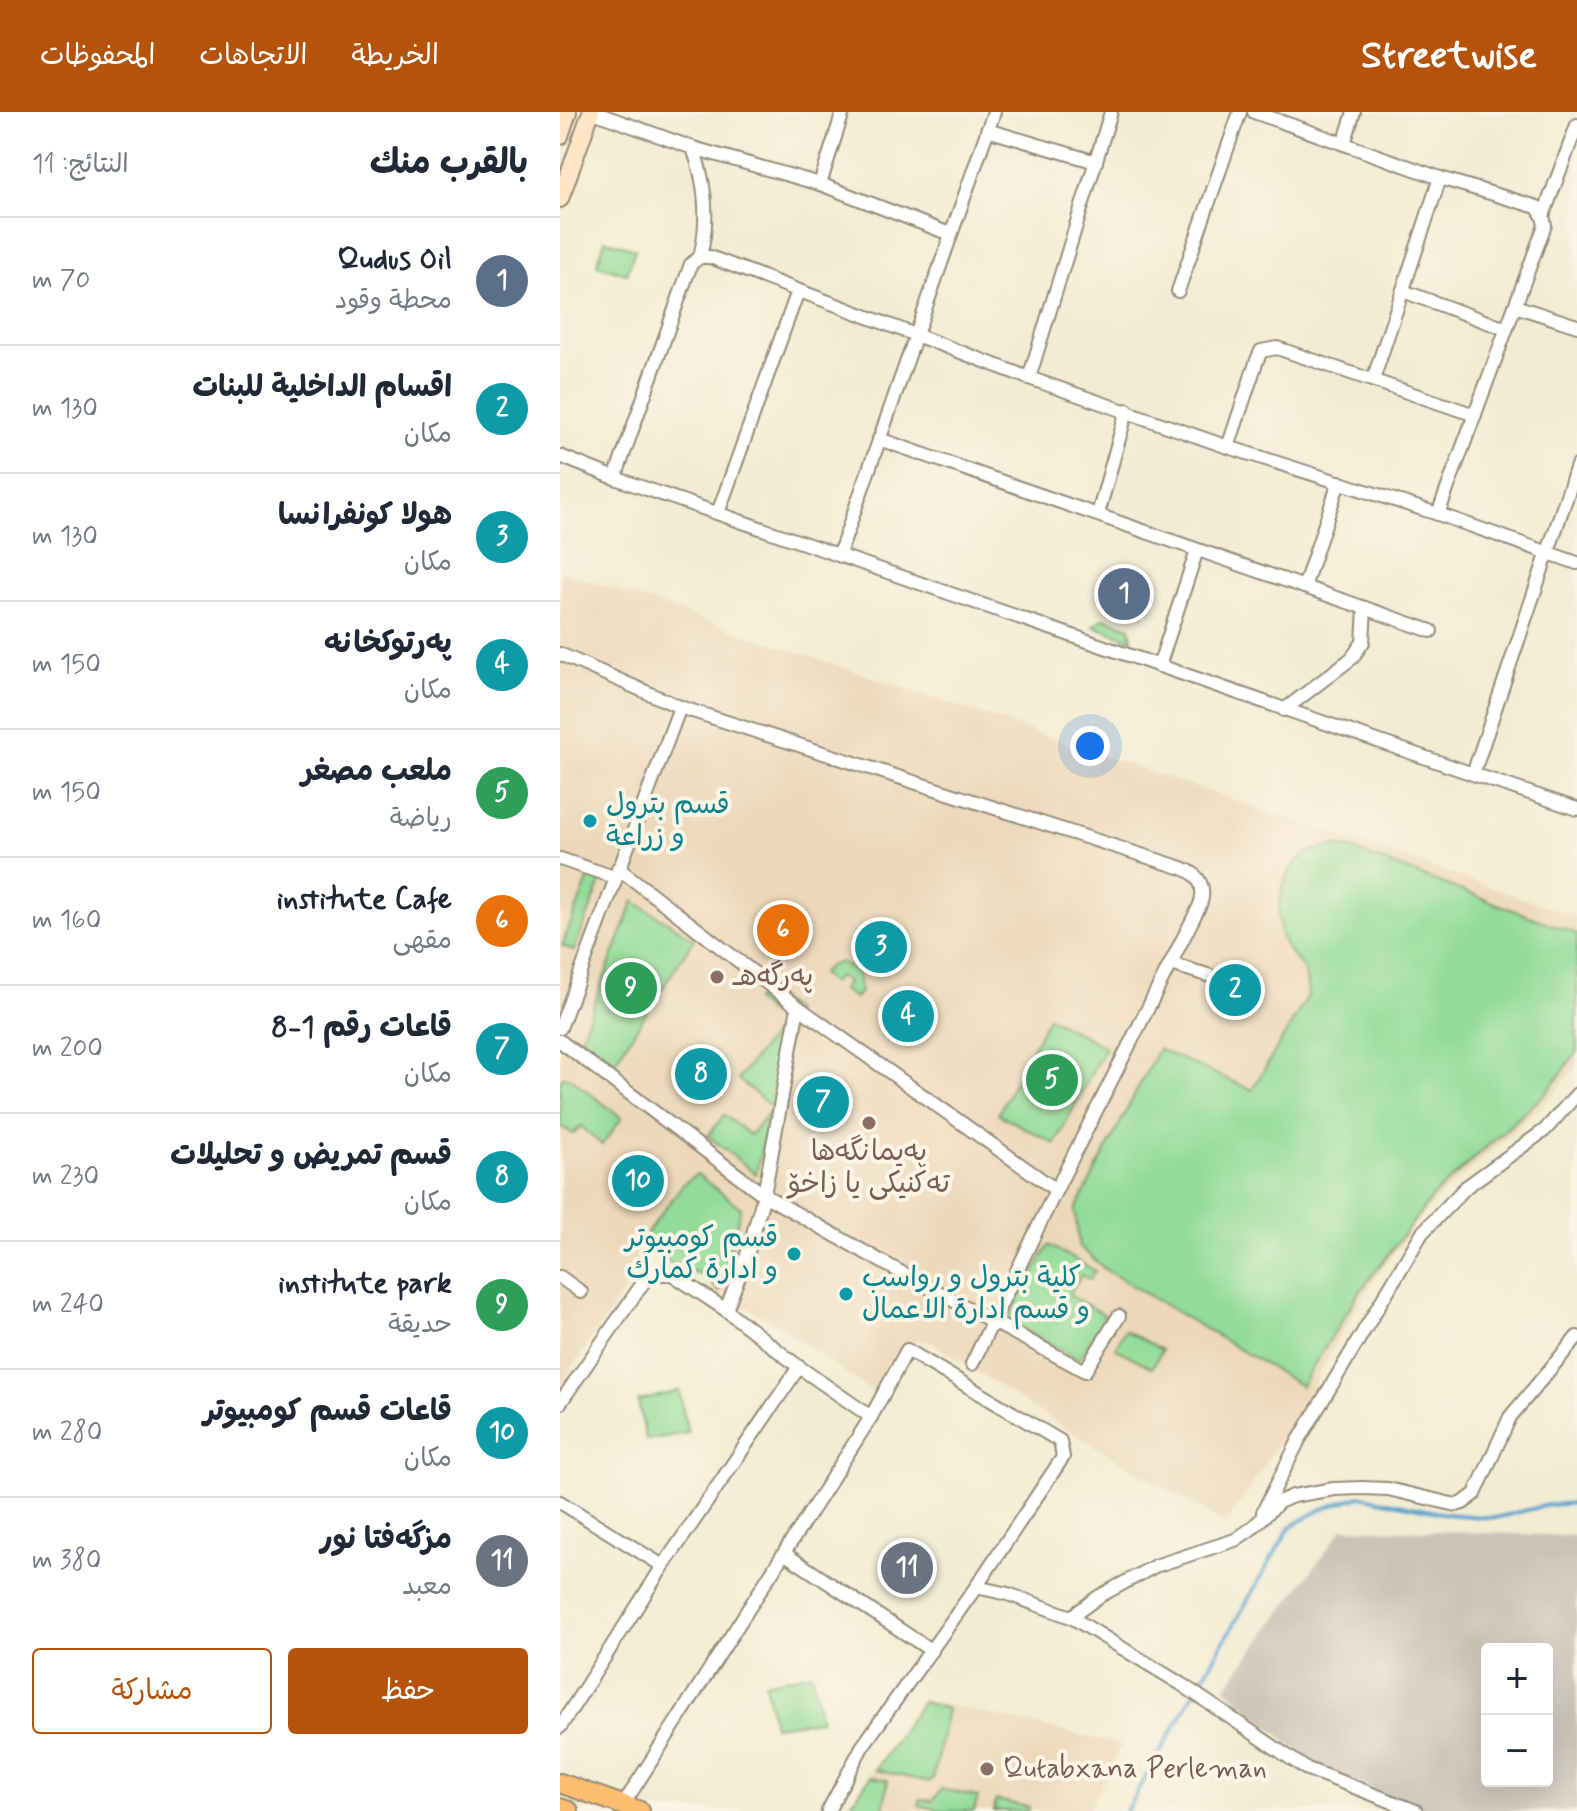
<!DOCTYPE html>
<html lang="ar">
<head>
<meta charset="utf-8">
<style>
	body { margin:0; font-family:Mynerve,"Playpen Sans Arabic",sans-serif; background:#f2f2f3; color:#1f2937; direction:rtl }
	.controls { position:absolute; right:24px; bottom:24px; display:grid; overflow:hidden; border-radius:8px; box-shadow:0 8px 32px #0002 }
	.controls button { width:72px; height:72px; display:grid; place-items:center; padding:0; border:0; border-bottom:2px solid #e0e1e3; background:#fff; color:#1f2937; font:40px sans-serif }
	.you { position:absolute; left:530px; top:634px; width:28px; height:28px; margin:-20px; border:6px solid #fff; border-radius:50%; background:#1a73e8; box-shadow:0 0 0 12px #1a73e833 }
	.badge { display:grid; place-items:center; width:52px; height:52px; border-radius:50%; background:#b45309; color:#fff; font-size:26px; font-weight:700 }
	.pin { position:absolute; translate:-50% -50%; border:4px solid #fff; box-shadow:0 2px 8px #0006 }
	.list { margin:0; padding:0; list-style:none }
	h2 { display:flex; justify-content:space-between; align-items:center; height:104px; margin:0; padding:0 32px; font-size:34px }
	h2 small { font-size:26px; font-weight:400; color:#747a83 }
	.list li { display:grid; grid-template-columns:52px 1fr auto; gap:24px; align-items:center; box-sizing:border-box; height:128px; padding:0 32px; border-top:2px solid #e0e1e3 }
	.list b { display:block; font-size:30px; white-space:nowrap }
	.list p { margin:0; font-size:26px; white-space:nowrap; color:#747a83 }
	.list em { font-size:26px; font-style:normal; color:#747a83 }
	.actions { display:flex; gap:16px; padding:24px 32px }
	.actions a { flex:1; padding:18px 0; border:2px solid #b45309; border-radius:8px; text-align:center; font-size:28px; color:#b45309 }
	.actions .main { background:#b45309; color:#fff }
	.map { position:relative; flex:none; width:1017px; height:1699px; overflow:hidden; direction:ltr }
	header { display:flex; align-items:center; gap:48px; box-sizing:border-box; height:112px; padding:0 40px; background:#b45309; color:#fff }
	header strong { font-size:38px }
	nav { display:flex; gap:44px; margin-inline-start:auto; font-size:28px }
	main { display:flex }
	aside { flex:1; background:#fff }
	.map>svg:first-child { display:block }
</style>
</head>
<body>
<header>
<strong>Streetwise</strong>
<nav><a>الخريطة</a><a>الاتجاهات</a><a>المحفوظات</a></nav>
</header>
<main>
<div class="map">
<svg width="1017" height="1699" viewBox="0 0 1017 1699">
	<rect width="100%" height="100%" fill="#fcf5e5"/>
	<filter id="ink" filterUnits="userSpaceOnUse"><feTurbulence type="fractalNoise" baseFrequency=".0125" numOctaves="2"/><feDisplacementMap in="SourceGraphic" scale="16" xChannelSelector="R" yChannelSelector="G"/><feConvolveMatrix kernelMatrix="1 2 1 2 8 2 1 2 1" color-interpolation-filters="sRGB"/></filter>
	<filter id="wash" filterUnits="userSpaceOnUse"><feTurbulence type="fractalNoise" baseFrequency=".006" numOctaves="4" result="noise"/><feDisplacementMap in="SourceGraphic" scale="32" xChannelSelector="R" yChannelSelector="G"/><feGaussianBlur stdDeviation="1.8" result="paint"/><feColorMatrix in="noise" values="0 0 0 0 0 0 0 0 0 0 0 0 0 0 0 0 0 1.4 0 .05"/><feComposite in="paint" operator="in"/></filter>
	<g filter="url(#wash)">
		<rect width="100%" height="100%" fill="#f3ecd3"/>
		<g fill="#ecd8ba">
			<path d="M 0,459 L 1017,805 L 1017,953 L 994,983 L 866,1097 L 818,1162 L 780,1222 L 742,1295 L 666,1412 L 491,1308 L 371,1230 L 358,1228 L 348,1232 L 315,1282 L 218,1213 L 159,1180 L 143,1163 L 108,1150 L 104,1141 L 87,1140 L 80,1155 L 0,1274 Z"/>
			<path d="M 361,1587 L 562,1633 L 528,1699 L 284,1699 Z"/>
		</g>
		<path fill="#cbc3b8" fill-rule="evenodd" d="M 783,1416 L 1017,1424 L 1017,1699 L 863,1699 L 751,1651 L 665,1576 ZM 927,1537 L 987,1537 L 987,1669 L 927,1669 Z"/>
		<g fill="#92dc97" stroke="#66835a" stroke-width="2">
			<path d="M 45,128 L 75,137 L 67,162 L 37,153 Z"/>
			<path d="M 544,506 L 570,515 L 572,528 L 533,514 Z"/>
			<path d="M 774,734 L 788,736 L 1017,822 L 1017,940 L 988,979 L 874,1083 L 798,1182 L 741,1274 L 546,1158 L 519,1134 L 515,1099 L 598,937 L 692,978 L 748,884 C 747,876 747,866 744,859 C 739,848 727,841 723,829 C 713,800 721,755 750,740 C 756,737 766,736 774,734 Z"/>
			<path d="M 29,765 L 41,770 L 14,839 L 2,834 Z"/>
			<path d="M 74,789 L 134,827 L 54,951 L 21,925 Z"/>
			<path d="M 280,850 L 298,861 L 300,880 L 295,886 L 282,878 L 287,870 L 279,864 L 272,871 L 261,862 L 268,854 Z"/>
			<path d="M 208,877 L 220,888 L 209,901 L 195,889 L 204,878 Z"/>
			<path d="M 222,890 L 234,899 L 211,995 L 178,967 L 221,912 L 214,902 Z"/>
			<path d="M 488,905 L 545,935 L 495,1032 L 438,1002 Z"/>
			<path d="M 2,965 L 9,965 L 62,1006 L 42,1033 L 21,1014 L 13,1022 L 0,1014 L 0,970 Z"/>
			<path d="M 209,1001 L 196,1062 L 148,1024 L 164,1003 L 190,1023 Z"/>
			<path d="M 137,1062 L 181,1096 L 159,1180 L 143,1163 L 108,1150 L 105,1141 L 84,1125 L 123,1072 Z"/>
			<path d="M 489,1133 L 535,1159 L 530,1168 L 521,1163 L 509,1183 L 545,1203 L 519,1248 L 447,1208 Z"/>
			<path d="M 565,1218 L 602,1238 L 592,1256 L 555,1236 Z"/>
			<path d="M 119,1279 L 128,1321 L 86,1328 L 78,1289 Z"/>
			<path d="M 252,1561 L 261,1608 L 214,1614 L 205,1571 Z"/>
			<path d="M 362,1590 L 387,1597 L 373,1667 L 369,1670 L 315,1658 Z"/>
			<path d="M 310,1665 L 328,1668 L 323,1699 L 286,1699 Z"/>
			<path d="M 381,1677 L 418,1685 L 414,1699 L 376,1699 L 376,1697 L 359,1693 L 360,1687 L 373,1689 Z"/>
			<path d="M 436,1688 L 469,1695 L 468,1699 L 434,1699 Z"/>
		</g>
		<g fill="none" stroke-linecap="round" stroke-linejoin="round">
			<path stroke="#58a2cf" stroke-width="4" d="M 566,1699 L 730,1415 L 762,1397 L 800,1384 L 886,1402 L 935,1406 L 988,1393 L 1017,1391"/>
		</g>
	</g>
	<g filter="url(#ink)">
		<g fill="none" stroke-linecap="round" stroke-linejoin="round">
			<defs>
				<g id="minor">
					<path d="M 33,0 L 133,36 L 260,72 L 283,0"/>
					<path d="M 694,0 L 880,66 L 977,95 L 983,104"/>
					<path d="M 427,18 L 536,50"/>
					<path d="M 784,32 L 794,0"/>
					<path d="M 133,36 C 146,71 149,109 140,145"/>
					<path d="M 260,72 L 390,122"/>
					<path d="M 618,179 L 680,0"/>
					<path d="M 843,179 L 946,217"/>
					<path d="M 955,194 L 1017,214"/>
					<path d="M 469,266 L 551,0"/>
					<path d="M 813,268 L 880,66"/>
					<path d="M 319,327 L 871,519"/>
					<path d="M 668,335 L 697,248 L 701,239 L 717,236 L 915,303"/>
					<path d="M 0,344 L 55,366 L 913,662 L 1017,354"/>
					<path d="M 55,366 L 131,152 L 140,145 L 150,145 L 469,266 L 668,335 L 878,402 L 1017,451"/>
					<path d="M 158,401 L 238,179"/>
					<path d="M 538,402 L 567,298"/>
					<path d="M 878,402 L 985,113 L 983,104 L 1017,13"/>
					<path d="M 279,443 L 434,0"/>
					<path d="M 744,475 L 779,370"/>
					<path d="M 0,542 L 120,595 L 622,756 C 640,762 647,777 639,795 L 496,1078 L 412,1252"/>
					<path d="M 599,554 L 637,438"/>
					<path d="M 724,598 L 792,546 L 803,530 L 805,496"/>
					<path d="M 913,662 L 1017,697"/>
					<path d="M 0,747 L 54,765"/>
					<path d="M 58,756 L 238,895 L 496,1078"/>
					<path d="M 611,852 L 654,865"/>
					<path d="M 0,916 L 120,595"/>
					<path d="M 0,929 L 204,1083 L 331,1155 L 525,1259 L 559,1204"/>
					<path d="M 0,1165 L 21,1180"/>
					<path d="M 166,1198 L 187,1143 L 204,1083 L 238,895"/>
					<path d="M 0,1291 L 85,1168 L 91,1162 L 112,1162 L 166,1198 L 239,1255 L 311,1305 L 63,1693"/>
					<path d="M 0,1390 L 103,1454"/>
					<path d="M 703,1400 L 739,1328 L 862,1121 L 906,1075 L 985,1018 L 1017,982"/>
					<path d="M 225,1442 L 372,1539"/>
					<path d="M 416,1475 L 448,1482 L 511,1505 L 621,1572 L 745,1656 L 856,1699"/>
					<path d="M 511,1505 L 538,1485 L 595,1454 L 675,1428 L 691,1417 L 719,1390 L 733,1384 L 774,1377 L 801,1376 L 828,1377 L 896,1393 L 903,1391 L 915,1382 L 950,1305 L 1017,1225"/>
					<path d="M 0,1615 L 103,1454 L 239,1255"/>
					<path d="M 268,1699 L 302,1635 L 416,1475 L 503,1345 L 500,1329 L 347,1238 L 311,1305"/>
				</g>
				<g id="secondary">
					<path d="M 0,24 L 8,0"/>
					<path d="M 0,87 L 31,0"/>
				</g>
				<g id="primary">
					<path d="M 0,1671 L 80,1699"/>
					<path d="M 0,1696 L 9,1699"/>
				</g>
			</defs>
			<use href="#minor" stroke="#978b78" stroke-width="16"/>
			<use href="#secondary" stroke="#978b78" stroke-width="20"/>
			<use href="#primary" stroke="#978b78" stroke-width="22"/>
			<use href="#minor" stroke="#fff" stroke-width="12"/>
			<use href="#secondary" stroke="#fee5c5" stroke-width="16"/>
			<use href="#primary" stroke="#fcbd6f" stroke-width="18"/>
		</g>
	</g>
	<g fill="#0f9aa8" stroke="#fcf5e5" stroke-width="3">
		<circle cx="30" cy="709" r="8"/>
		<circle cx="234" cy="1142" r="8"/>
		<circle cx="286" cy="1182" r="8"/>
	</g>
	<g fill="#8d6e63" stroke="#fcf5e5" stroke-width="3">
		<circle cx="157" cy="865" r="8"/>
		<circle cx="309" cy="1011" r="8"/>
		<circle cx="427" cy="1657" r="8"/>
	</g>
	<g text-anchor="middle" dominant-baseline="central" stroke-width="8" stroke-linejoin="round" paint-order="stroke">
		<g font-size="28" fill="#0d838f" stroke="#fcf5e5" text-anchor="start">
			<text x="46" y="693">قسم بترول<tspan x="46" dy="32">و زراعة</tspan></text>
			<text x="218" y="1126" text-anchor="end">قسم کومبیوتر<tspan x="218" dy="32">و ادارة كمارك</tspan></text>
			<text x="302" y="1166">كلية بترول و رواسب<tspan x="302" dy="32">و قسم ادارة الاعمال</tspan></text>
		</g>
		<g font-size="28" fill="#785e54" stroke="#fcf5e5" text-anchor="start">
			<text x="173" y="865">په‌رگه‌هـ</text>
			<text x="309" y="1040" text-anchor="middle">پەیمانگەها<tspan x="309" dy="32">تەکنیکی یا زاخۆ</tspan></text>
			<text x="443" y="1657">Qutabxana Perleman</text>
		</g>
	</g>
</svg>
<div class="controls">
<button>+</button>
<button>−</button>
</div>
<div class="you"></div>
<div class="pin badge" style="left:564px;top:482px;background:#5c6f8a">1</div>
<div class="pin badge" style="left:675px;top:878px;background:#0f9aa8">2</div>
<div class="pin badge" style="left:321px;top:835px;background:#0f9aa8">3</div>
<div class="pin badge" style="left:348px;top:904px;background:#0f9aa8">4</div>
<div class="pin badge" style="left:492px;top:968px;background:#2e9e5b">5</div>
<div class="pin badge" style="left:223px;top:818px;background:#e8710a">6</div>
<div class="pin badge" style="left:263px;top:990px;background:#0f9aa8">7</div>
<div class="pin badge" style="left:141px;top:962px;background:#0f9aa8">8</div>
<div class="pin badge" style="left:71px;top:876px;background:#2e9e5b">9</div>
<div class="pin badge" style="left:78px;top:1069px;background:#0f9aa8">10</div>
<div class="pin badge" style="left:347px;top:1456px;background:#6b7280">11</div>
</div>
<aside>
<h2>بالقرب منك<small>النتائج: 11</small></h2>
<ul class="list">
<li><span class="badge" style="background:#5c6f8a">1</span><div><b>Qudus Oil</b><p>محطة وقود</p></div><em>70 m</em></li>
<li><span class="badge" style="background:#0f9aa8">2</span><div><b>اقسام الداخلیة للبنات</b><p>مكان</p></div><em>130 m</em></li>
<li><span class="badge" style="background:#0f9aa8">3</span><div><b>هولا كونفرانسا</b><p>مكان</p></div><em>130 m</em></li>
<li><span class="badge" style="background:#0f9aa8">4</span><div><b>په‌رتوكخانه‌</b><p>مكان</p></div><em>150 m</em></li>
<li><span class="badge" style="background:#2e9e5b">5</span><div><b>ملعب مصغر</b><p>رياضة</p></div><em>150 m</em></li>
<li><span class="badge" style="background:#e8710a">6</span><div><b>institute Cafe</b><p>مقهى</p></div><em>160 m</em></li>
<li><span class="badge" style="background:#0f9aa8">7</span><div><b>قاعات رقم 1-8</b><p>مكان</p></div><em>200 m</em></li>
<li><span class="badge" style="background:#0f9aa8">8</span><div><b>قسم تمریض و تحلیلات</b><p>مكان</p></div><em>230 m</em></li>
<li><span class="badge" style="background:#2e9e5b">9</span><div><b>institute park</b><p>حديقة</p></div><em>240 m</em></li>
<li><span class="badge" style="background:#0f9aa8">10</span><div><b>قاعات قسم کومبیوتر</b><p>مكان</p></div><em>280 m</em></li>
<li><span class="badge" style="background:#6b7280">11</span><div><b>مزگەفتا نور</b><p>معبد</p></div><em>380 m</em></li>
</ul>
<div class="actions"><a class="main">حفظ</a><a>مشاركة</a></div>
</aside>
</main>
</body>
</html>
